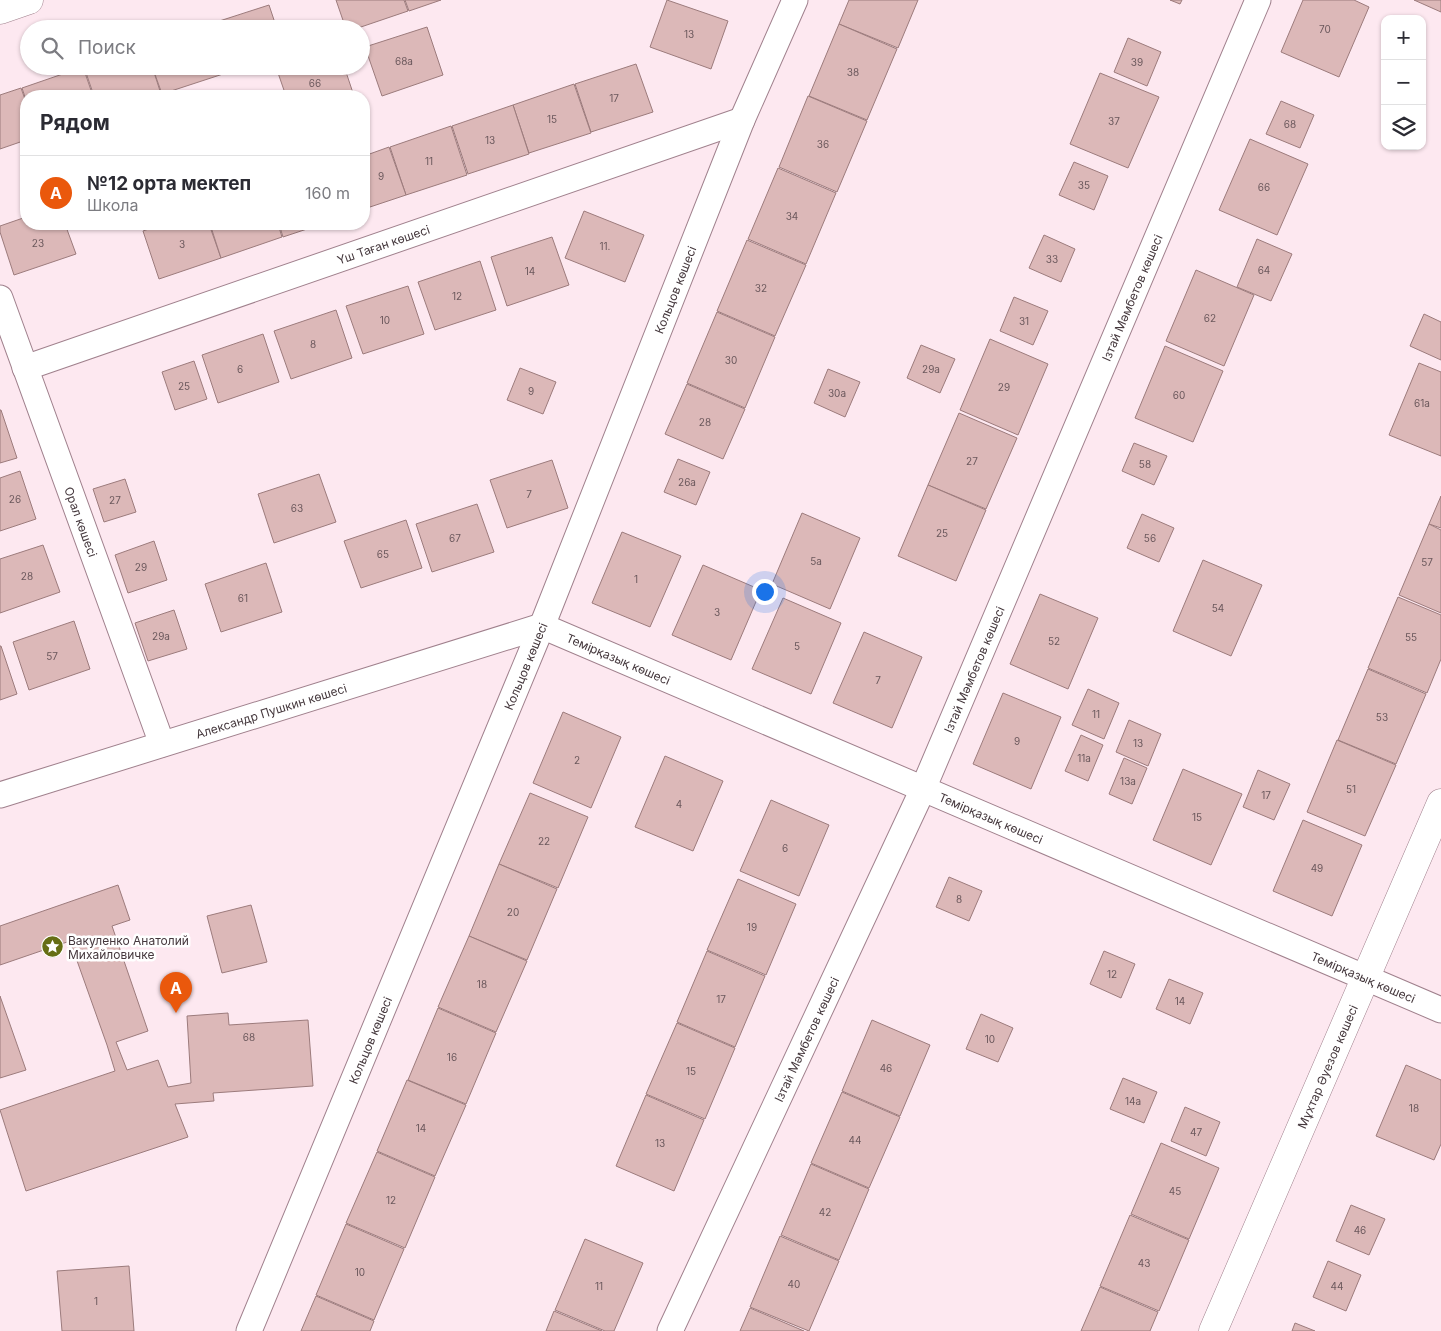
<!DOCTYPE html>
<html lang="ru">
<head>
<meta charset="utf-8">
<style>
	body { margin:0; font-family:Inter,sans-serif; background:#f7f7f7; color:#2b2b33 }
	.controls { position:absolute; right:15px; top:15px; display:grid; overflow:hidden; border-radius:10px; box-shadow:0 1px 4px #0004 }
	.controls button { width:45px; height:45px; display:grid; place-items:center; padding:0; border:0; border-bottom:1px solid #e1e1e2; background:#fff; color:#2b2b33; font:25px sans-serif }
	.you { position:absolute; left:764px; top:591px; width:18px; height:18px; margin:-12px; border:4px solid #fff; border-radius:50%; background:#1a73e8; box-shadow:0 0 0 8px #1a73e833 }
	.badge { display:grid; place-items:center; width:32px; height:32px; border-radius:50%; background:#ea580c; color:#fff; font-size:16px; font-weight:700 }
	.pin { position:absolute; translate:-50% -41px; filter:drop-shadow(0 1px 2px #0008) }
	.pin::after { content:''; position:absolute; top:26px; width:18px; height:15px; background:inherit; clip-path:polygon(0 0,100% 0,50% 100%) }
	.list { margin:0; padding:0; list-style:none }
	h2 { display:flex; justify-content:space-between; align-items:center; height:65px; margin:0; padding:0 20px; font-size:21px }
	h2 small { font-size:16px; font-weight:400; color:#7c7c81 }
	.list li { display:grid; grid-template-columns:32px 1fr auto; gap:15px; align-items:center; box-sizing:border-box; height:75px; padding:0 20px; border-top:1px solid #e1e1e2 }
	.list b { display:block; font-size:19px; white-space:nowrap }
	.list p { margin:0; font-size:16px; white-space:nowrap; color:#7c7c81 }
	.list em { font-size:16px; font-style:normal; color:#7c7c81 }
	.icon { flex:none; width:28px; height:28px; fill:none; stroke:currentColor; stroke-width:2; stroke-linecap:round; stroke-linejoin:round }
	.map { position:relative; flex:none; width:1441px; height:1331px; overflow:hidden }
	.search { position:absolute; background:#fff; box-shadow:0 1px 4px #0004; left:20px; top:20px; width:350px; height:55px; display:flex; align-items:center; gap:12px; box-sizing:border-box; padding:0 18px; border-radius:28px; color:#7c7c81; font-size:19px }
	.panel { position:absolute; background:#fff; box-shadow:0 1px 4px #0004; left:20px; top:90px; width:350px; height:140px; border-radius:20px }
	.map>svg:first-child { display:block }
</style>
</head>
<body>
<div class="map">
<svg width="1441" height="1331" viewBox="0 0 1441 1331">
	<rect width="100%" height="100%" fill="#fde8f0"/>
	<g fill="#dcb8b8" stroke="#9c7b7c">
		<path d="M 336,0 L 404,0 L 408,11 L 355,29 L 346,29 Z"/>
		<path d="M 405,0 L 441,0 L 409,11 Z"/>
		<path d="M 667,0 L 728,21 L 711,69 L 650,47 Z"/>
		<path d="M 849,0 L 918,0 L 898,48 L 839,24 Z"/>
		<path d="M 1170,0 L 1182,0 L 1180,4 Z"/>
		<path d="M 1303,0 L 1354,0 L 1369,7 L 1339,77 L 1281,52 Z"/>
		<path d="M 1414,0 L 1441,0 L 1441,12 Z"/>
		<path d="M 269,5 L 277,29 L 208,29 L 207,25 Z"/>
		<path d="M 839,24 L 897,49 L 867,120 L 809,96 Z"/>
		<path d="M 427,27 L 443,75 L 382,96 L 365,47 Z"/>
		<path d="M 1128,38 L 1161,52 L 1147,86 L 1114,72 Z"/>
		<path d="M 636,64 L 653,112 L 591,132 L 575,84 Z"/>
		<path d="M 86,66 L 152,66 L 161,94 L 156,96 L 94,96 L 84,67 Z"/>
		<path d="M 152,66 L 220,66 L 223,74 L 162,94 Z"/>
		<path d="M 221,66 L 245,66 L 224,73 Z"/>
		<path d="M 288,66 L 344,66 L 354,96 L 286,96 L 277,70 Z"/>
		<path d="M 83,67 L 93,96 L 26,96 L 26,100 L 22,88 Z"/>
		<path d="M 1100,73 L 1159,97 L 1128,168 L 1070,144 Z"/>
		<path d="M 574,84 L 591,133 L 529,153 L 513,105 Z"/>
		<path d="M 21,88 L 26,102 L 26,140 L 0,149 L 0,95 Z"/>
		<path d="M 808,96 L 867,121 L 837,192 L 779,167 Z"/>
		<path d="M 1281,101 L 1314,115 L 1300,148 L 1266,134 Z"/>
		<path d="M 513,105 L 529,154 L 468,174 L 452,126 Z"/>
		<path d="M 451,126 L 467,175 L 406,195 L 390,147 Z"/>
		<path d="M 1250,139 L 1308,164 L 1277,235 L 1219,210 Z"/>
		<path d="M 389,147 L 406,195 L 364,209 L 364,156 Z"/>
		<path d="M 1074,162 L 1108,176 L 1094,210 L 1059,195 Z"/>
		<path d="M 778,168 L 836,193 L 806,264 L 748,239 Z"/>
		<path d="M 584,211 L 644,235 L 625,282 L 565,258 Z"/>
		<path d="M 26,217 L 26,224 L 65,224 L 76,254 L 14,275 L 0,232 L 0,226 Z"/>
		<path d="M 163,224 L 209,224 L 221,258 L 159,279 L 143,231 Z"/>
		<path d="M 210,224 L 278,224 L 282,237 L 221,258 Z"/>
		<path d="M 279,224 L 322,224 L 283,237 Z"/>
		<path d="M 1044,235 L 1075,249 L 1061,282 L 1029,268 Z"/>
		<path d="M 552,237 L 569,285 L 507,306 L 491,257 Z"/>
		<path d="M 1257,239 L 1292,254 L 1271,301 L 1237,287 Z"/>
		<path d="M 747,240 L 806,265 L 775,336 L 717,311 Z"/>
		<path d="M 480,261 L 496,310 L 435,330 L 418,282 Z"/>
		<path d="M 1196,270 L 1254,295 L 1224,366 L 1166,341 Z"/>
		<path d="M 408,286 L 424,334 L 363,354 L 346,306 Z"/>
		<path d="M 1014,297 L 1048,311 L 1033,345 L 1000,331 Z"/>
		<path d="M 336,310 L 352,358 L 291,379 L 274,331 Z"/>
		<path d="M 717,312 L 775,337 L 745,408 L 687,383 Z"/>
		<path d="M 1424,314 L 1441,322 L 1441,360 L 1410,346 Z"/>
		<path d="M 263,334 L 279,382 L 218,403 L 202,355 Z"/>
		<path d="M 990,339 L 1048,364 L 1018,435 L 960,410 Z"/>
		<path d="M 921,345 L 955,359 L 940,393 L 907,378 Z"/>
		<path d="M 1165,346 L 1223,371 L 1193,442 L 1135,418 Z"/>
		<path d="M 194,361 L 207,399 L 175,410 L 162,372 Z"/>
		<path d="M 1419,363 L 1441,372 L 1441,456 L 1389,435 Z"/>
		<path d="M 520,368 L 556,382 L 543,414 L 507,400 Z"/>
		<path d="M 828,369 L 860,382 L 845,417 L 814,403 Z"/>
		<path d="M 687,384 L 745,409 L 723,459 L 665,434 Z"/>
		<path d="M 0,410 L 1,410 L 17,458 L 0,463 Z"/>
		<path d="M 959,413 L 1017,438 L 986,509 L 928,485 Z"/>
		<path d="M 1134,443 L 1167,456 L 1154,485 L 1122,471 Z"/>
		<path d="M 678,459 L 710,472 L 696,505 L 664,492 Z"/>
		<path d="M 552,460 L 568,508 L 507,528 L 490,480 Z"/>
		<path d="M 20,471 L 36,519 L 0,531 L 0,478 Z"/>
		<path d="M 319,474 L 336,522 L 274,543 L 258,494 Z"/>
		<path d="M 125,479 L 136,512 L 104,522 L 93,489 Z"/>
		<path d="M 928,485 L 986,510 L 956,581 L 898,556 Z"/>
		<path d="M 1441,496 L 1441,528 L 1429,524 Z"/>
		<path d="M 477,504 L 494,552 L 432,572 L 416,524 Z"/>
		<path d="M 802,513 L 860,538 L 830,609 L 772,584 Z"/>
		<path d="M 1142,514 L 1174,528 L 1159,562 L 1127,548 Z"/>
		<path d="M 406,520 L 422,568 L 361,588 L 344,541 Z"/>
		<path d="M 1429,524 L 1441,530 L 1441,613 L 1399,595 Z"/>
		<path d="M 622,532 L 681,556 L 650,627 L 592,603 Z"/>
		<path d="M 154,541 L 167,580 L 128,593 L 115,555 Z"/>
		<path d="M 43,545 L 60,592 L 0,613 L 0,559 Z"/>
		<path d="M 1203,560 L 1262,585 L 1231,656 L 1173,631 Z"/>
		<path d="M 266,563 L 282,612 L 221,632 L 205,584 Z"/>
		<path d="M 703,565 L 761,590 L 731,660 L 672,635 Z"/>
		<path d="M 1040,594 L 1098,618 L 1068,689 L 1010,664 Z"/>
		<path d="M 1398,597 L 1441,615 L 1441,659 L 1427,693 L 1368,668 Z"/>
		<path d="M 783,598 L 841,623 L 811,694 L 752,669 Z"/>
		<path d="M 174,610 L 187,649 L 148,661 L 135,623 Z"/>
		<path d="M 74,621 L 90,669 L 29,690 L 13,642 Z"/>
		<path d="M 864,632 L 922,657 L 892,728 L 833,703 Z"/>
		<path d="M 0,646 L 1,646 L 17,694 L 0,700 Z"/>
		<path d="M 1368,669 L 1426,694 L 1396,764 L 1338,740 Z"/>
		<path d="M 1088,689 L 1119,703 L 1104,739 L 1072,725 Z"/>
		<path d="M 1003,693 L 1061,717 L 1031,789 L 973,764 Z"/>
		<path d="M 563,712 L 621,737 L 591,808 L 533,783 Z"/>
		<path d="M 1129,720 L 1161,734 L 1148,766 L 1116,752 Z"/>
		<path d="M 1081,735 L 1103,745 L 1088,781 L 1065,771 Z"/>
		<path d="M 1337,740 L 1396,765 L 1365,836 L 1307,812 Z"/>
		<path d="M 665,756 L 723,781 L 693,851 L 635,827 Z"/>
		<path d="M 1124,758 L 1147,768 L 1132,804 L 1109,794 Z"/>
		<path d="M 1183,769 L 1242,794 L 1211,865 L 1153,840 Z"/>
		<path d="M 1258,770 L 1290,784 L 1274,820 L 1243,807 Z"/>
		<path d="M 530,793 L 588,817 L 558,888 L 499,864 Z"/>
		<path d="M 771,800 L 829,825 L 799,896 L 740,871 Z"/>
		<path d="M 1303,820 L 1362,845 L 1332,916 L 1273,891 Z"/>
		<path d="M 499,864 L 557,889 L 527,960 L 469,936 Z"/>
		<path d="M 949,877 L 982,891 L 969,921 L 936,907 Z"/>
		<path d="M 738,879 L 796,904 L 766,975 L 707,950 Z"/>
		<path d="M 118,885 L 130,920 L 112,926 L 148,1031 L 116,1042 L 127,1070 L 158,1060 L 168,1087 L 191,1083 L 187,1016 L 228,1013 L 229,1025 L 308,1020 L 313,1086 L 213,1093 L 214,1101 L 175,1104 L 188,1137 L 26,1191 L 0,1110 L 115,1071 L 107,1045 L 70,941 L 0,965 L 0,926 Z"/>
		<path d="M 251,905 L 267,962 L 222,973 L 207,916 Z"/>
		<path d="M 469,936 L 527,961 L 496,1032 L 438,1007 Z"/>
		<path d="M 707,951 L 765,976 L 735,1047 L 677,1022 Z"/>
		<path d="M 1104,951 L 1135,964 L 1121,998 L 1090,984 Z"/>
		<path d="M 1169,979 L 1203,993 L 1190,1024 L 1156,1009 Z"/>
		<path d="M 0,996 L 26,1070 L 0,1078 Z"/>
		<path d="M 438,1008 L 496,1033 L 466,1104 L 408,1080 Z"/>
		<path d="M 981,1014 L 1013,1028 L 998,1062 L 966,1049 Z"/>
		<path d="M 872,1020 L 930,1045 L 900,1116 L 842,1091 Z"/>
		<path d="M 677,1023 L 735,1048 L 705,1119 L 646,1094 Z"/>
		<path d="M 1406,1065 L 1441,1080 L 1441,1144 L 1434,1160 L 1376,1136 Z"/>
		<path d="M 1123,1078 L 1157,1092 L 1144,1123 L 1110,1109 Z"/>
		<path d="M 407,1080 L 466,1105 L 435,1176 L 377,1151 Z"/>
		<path d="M 842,1092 L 900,1117 L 869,1188 L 811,1163 Z"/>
		<path d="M 646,1095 L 704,1120 L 674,1191 L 616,1166 Z"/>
		<path d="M 1185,1107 L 1220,1122 L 1206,1156 L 1171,1141 Z"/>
		<path d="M 1161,1143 L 1219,1168 L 1189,1239 L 1131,1214 Z"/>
		<path d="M 377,1152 L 435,1177 L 405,1248 L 346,1223 Z"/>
		<path d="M 811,1164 L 869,1189 L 839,1260 L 781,1235 Z"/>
		<path d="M 1351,1205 L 1385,1219 L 1369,1255 L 1336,1241 Z"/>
		<path d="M 1130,1215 L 1189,1240 L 1159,1311 L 1100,1286 Z"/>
		<path d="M 346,1224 L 404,1249 L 374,1320 L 316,1295 Z"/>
		<path d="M 780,1236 L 839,1261 L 809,1331 L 750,1307 Z"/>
		<path d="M 585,1239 L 643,1263 L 614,1331 L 605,1331 L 555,1310 Z"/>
		<path d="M 1328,1261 L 1361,1275 L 1346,1311 L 1313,1297 Z"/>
		<path d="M 129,1266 L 134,1331 L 62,1331 L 57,1271 Z"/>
		<path d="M 1100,1287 L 1158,1312 L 1150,1331 L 1081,1331 Z"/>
		<path d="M 316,1296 L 374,1321 L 370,1331 L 301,1331 Z"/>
		<path d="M 750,1308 L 804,1331 L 740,1331 Z"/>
		<path d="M 554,1311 L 602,1331 L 546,1331 Z"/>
		<path d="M 1295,1323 L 1315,1331 L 1292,1331 Z"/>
	</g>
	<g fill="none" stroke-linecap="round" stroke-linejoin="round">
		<defs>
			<g id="street">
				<path id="s1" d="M 0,298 L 162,744"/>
				<path id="s2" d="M 25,368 L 742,120"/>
				<path id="s3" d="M 0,795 L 542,626 L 1441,1010"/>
				<path id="s4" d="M 249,1331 L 542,626 L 742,120 L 795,0"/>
				<path id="s5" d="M 670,1331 L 923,789 L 1258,0"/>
			</g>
			<g id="secondary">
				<path d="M 0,10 L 29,0"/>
				<path id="s6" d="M 1213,1331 L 1441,803"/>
			</g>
		</defs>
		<use href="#street" stroke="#a0818d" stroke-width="27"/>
		<use href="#secondary" stroke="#a0818d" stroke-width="29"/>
		<use href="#street" stroke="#fff" stroke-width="25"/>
		<use href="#secondary" stroke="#fff" stroke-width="28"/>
	</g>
	<defs>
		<symbol id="sight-disc" viewBox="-11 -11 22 22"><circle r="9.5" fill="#666e14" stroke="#fff"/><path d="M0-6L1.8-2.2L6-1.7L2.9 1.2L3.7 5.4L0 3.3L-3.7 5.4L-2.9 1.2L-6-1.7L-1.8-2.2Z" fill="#fff"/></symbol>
	</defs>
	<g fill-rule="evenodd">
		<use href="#sight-disc" x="40" y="934" width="25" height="25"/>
	</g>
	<g text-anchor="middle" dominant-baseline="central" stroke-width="5" stroke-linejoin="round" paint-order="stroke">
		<g font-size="10" fill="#6b585c">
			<text x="1325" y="29">70</text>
			<text x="689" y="34">13</text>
			<text x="404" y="61">68а</text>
			<text x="1137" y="62">39</text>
			<text x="853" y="72">38</text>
			<text x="315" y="83">66</text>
			<text x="614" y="98">17</text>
			<text x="552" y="119">15</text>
			<text x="1114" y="121">37</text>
			<text x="1290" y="124">68</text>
			<text x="490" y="140">13</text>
			<text x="823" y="144">36</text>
			<text x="429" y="161">11</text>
			<text x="381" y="176">9</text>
			<text x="1084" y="185">35</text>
			<text x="1264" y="187">66</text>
			<text x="792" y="216">34</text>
			<text x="38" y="243">23</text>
			<text x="182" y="244">3</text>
			<text x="605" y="246">11.</text>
			<text x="1052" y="259">33</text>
			<text x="1264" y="270">64</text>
			<text x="530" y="271">14</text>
			<text x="761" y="288">32</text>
			<text x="457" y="296">12</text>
			<text x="1210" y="318">62</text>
			<text x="385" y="320">10</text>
			<text x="1024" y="321">31</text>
			<text x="313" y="344">8</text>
			<text x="731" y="360">30</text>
			<text x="240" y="369">6</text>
			<text x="931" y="369">29а</text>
			<text x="184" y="386">25</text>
			<text x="1004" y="387">29</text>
			<text x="531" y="391">9</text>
			<text x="837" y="393">30а</text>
			<text x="1179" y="395">60</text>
			<text x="1422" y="403">61а</text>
			<text x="705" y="422">28</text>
			<text x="972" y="461">27</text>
			<text x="1145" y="464">58</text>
			<text x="687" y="482">26а</text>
			<text x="529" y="494">7</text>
			<text x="15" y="499">26</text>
			<text x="115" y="500">27</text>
			<text x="297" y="508">63</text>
			<text x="942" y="533">25</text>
			<text x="455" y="538">67</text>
			<text x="1150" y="538">56</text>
			<text x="383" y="554">65</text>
			<text x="816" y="561">5а</text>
			<text x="1427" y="562">57</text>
			<text x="141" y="567">29</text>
			<text x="27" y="576">28</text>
			<text x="636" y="579">1</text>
			<text x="243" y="598">61</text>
			<text x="1218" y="608">54</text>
			<text x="717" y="612">3</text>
			<text x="161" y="636">29а</text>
			<text x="1411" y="637">55</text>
			<text x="1054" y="641">52</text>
			<text x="797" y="646">5</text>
			<text x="52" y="656">57</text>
			<text x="878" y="680">7</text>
			<text x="1096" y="714">11</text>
			<text x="1382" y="717">53</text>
			<text x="1017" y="741">9</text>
			<text x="1138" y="743">13</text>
			<text x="1084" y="758">11а</text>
			<text x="577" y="760">2</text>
			<text x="1128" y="781">13а</text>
			<text x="1351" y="789">51</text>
			<text x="1266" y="795">17</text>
			<text x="679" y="804">4</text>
			<text x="1197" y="817">15</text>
			<text x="544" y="841">22</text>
			<text x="785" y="848">6</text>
			<text x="1317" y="868">49</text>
			<text x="959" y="899">8</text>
			<text x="513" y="912">20</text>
			<text x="752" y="927">19</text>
			<text x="1112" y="974">12</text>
			<text x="482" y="984">18</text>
			<text x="721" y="999">17</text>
			<text x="1180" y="1001">14</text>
			<text x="249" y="1037">68</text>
			<text x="990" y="1039">10</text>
			<text x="452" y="1057">16</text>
			<text x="886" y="1068">46</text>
			<text x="691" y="1071">15</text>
			<text x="1133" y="1101">14а</text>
			<text x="1414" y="1108">18</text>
			<text x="421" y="1128">14</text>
			<text x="1196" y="1132">47</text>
			<text x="855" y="1140">44</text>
			<text x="660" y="1143">13</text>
			<text x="1175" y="1191">45</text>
			<text x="391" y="1200">12</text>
			<text x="825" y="1212">42</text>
			<text x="1360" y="1230">46</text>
			<text x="1144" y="1263">43</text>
			<text x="360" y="1272">10</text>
			<text x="794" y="1284">40</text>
			<text x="599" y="1286">11</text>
			<text x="1337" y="1286">44</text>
			<text x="96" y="1301">1</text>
		</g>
		<g font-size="12" fill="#45383d" stroke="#fff">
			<text stroke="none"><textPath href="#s2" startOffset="379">Үш Таған көшесі</textPath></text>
			<text stroke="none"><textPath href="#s4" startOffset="1125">Кольцов көшесі</textPath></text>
			<text stroke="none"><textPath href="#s5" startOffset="1132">Ізтай Мәмбетов көшесі</textPath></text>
			<text stroke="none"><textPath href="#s1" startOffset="238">Орал көшесі</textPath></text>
			<text stroke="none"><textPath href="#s3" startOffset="651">Темірқазық көшесі</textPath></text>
			<text stroke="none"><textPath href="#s4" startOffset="720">Кольцов көшесі</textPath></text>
			<text stroke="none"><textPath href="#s5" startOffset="728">Ізтай Мәмбетов көшесі</textPath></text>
			<text stroke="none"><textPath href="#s3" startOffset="284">Александр Пушкин көшесі</textPath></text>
			<text stroke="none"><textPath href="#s3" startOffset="1056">Темірқазық көшесі</textPath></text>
			<text stroke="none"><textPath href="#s3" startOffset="1461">Темірқазық көшесі</textPath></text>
			<text stroke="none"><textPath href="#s5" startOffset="322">Ізтай Мәмбетов көшесі</textPath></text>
			<text stroke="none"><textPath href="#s4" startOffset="315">Кольцов көшесі</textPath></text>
			<text stroke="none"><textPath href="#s6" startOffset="288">Мұхтар Әуезов көшесі</textPath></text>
		</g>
		<g font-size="12" fill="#45383d" stroke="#fff" text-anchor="start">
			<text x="68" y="940">Вакуленко Анатолий<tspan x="68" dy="14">Михайловичке</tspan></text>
		</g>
	</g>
</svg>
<div class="controls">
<button>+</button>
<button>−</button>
<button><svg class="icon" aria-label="layers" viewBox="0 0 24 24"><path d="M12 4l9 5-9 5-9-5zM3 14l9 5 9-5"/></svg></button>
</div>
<div class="you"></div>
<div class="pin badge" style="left:176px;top:1013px">A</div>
<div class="search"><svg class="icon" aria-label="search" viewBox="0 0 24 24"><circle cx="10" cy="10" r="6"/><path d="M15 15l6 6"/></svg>Поиск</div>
<section class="panel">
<h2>Рядом<small></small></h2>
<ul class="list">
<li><span class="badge">A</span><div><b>№12 орта мектеп</b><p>Школа</p></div><em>160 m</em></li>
</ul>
</section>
</div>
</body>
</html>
